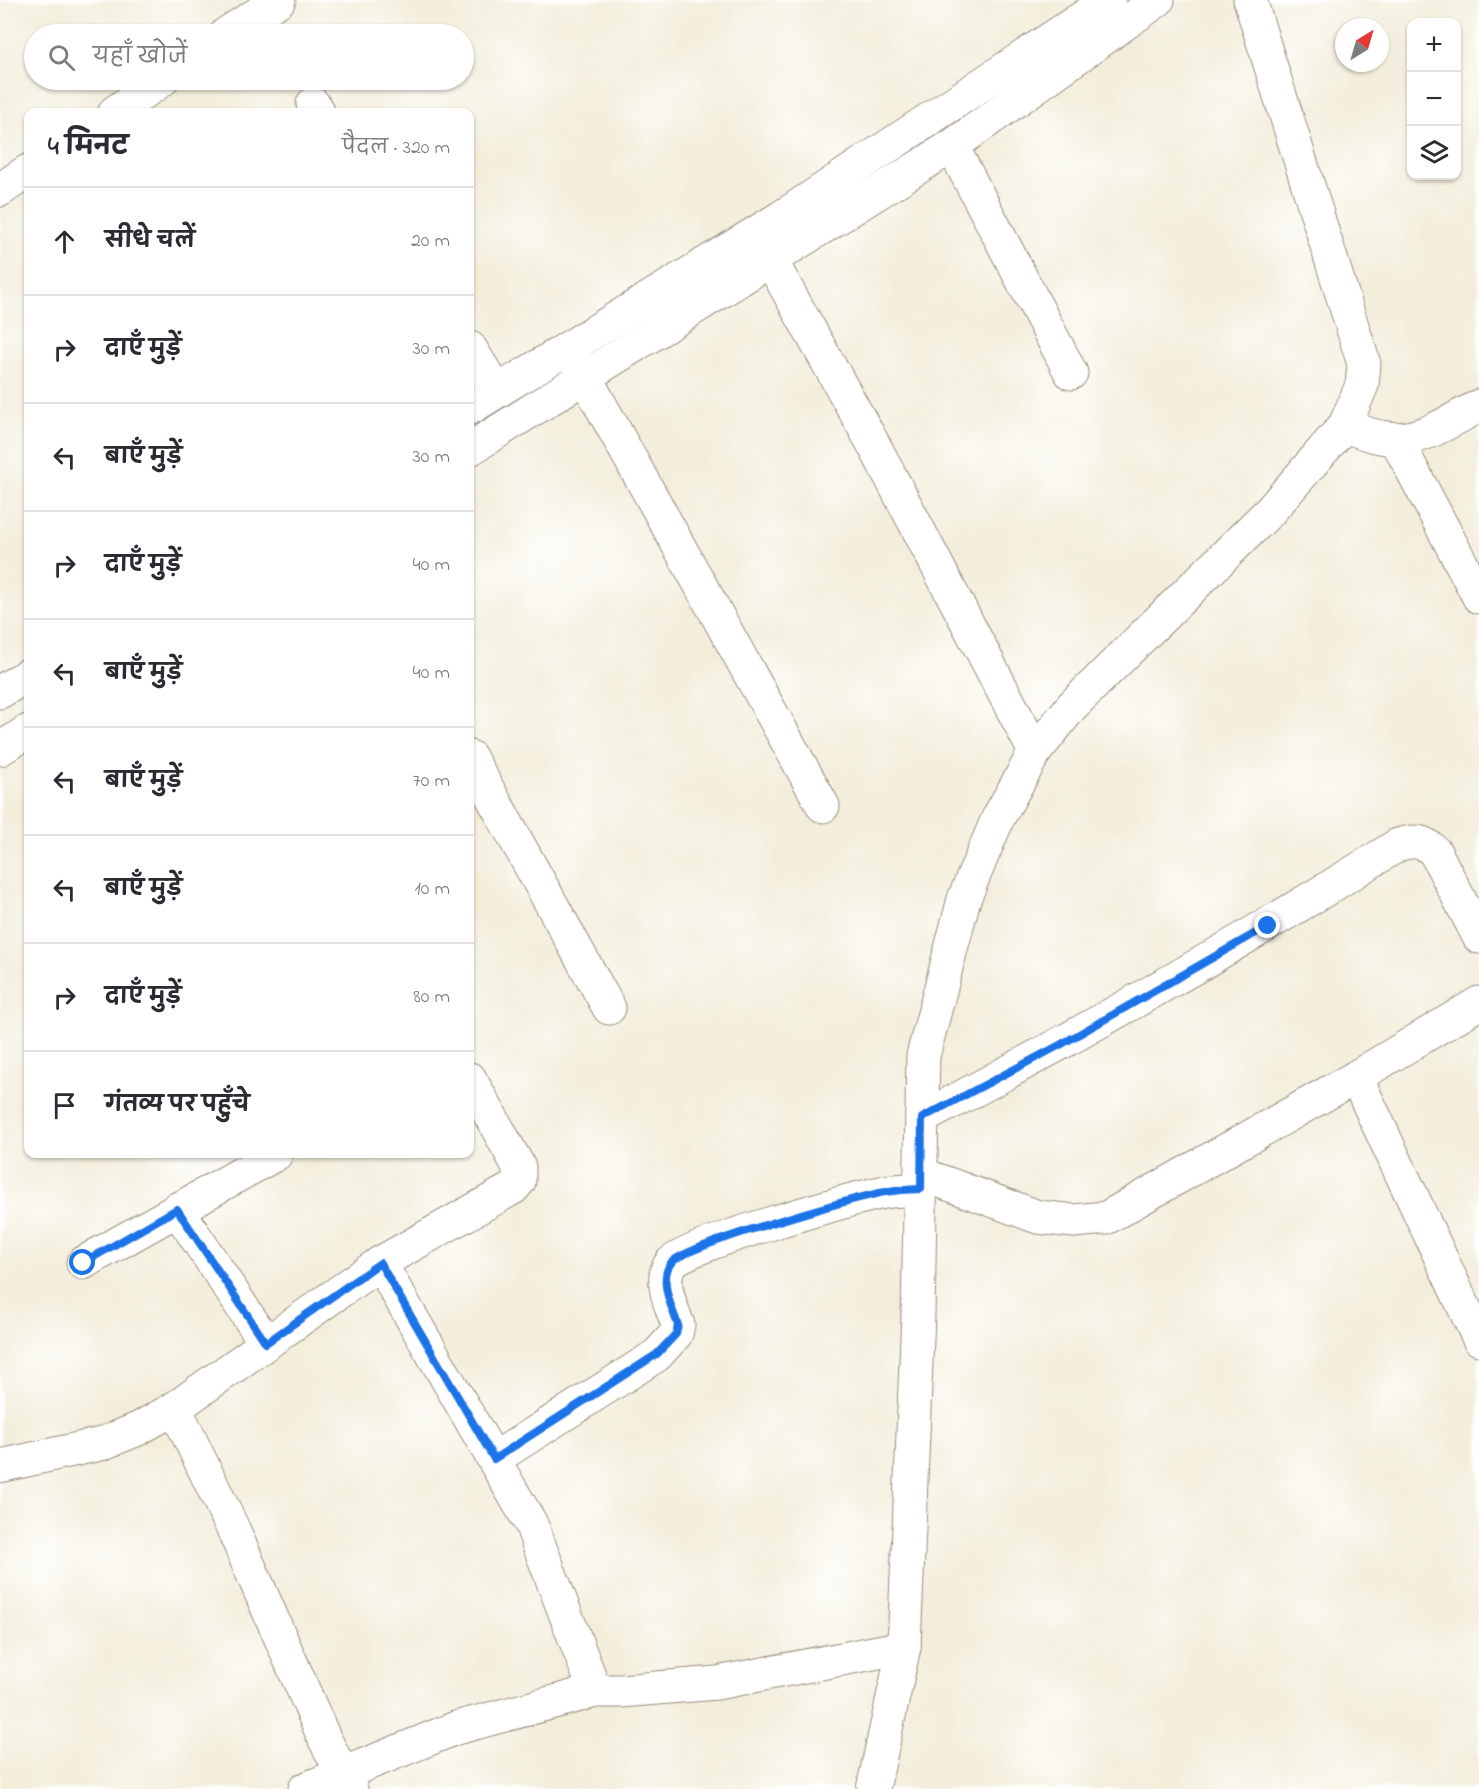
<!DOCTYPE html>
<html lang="hi">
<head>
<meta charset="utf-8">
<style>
	body { margin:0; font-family:"Indie Flower","Playpen Sans Deva",sans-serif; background:#f7f7f7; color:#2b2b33 }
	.controls { position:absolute; right:18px; top:18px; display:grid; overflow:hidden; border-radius:12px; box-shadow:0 2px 4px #0004 }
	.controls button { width:54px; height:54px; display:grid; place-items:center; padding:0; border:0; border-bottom:2px solid #e1e1e2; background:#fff; color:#2b2b33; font:30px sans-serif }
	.compass { position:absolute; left:1335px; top:18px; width:54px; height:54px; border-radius:50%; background:#fff; box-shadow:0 2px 4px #0004; rotate:37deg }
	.stop { position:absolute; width:18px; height:18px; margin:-14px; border:4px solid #1a73e8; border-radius:50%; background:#fff }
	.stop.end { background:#1a73e8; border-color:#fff; box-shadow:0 2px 6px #0008 }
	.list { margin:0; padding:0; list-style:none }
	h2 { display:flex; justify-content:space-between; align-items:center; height:78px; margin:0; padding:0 24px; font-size:26px }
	h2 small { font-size:20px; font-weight:400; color:#7c7c81 }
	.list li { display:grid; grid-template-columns:39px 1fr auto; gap:18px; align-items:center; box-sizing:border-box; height:108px; padding:0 24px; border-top:2px solid #e1e1e2 }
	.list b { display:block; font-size:22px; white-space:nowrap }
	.list em { font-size:20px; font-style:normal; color:#7c7c81 }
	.icon { flex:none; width:33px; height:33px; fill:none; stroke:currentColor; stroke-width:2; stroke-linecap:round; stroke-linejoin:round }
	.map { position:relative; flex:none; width:1479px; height:1789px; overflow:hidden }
	.search { position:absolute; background:#fff; box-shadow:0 2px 4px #0004; left:24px; top:24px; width:450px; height:66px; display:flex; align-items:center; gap:15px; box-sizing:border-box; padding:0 21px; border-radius:33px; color:#7c7c81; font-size:22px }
	.panel { position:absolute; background:#fff; box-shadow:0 2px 4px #0004; left:24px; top:108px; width:450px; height:1050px; border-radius:12px }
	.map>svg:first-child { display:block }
</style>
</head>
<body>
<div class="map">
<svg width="1479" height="1789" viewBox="0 0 1479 1789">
	<rect width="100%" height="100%" fill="#fff"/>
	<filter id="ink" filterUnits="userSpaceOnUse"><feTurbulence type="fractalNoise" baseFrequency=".0167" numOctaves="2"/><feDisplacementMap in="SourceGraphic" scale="12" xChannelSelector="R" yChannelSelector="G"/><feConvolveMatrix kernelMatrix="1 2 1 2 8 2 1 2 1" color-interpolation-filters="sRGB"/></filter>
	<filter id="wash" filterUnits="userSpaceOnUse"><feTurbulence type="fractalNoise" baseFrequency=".008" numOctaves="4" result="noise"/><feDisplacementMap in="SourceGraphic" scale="24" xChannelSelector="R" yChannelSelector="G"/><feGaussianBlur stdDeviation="1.35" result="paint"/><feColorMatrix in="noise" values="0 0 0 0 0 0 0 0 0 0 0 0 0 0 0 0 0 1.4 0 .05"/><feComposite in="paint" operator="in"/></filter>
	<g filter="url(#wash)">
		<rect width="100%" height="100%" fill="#f3eedb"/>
	</g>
	<g filter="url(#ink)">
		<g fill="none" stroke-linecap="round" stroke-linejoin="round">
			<defs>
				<g id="minor">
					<path d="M 226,34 L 279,0"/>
					<path d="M 313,104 L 318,112"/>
					<path d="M 115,112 L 162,80"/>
					<path d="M 952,146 L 1071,373"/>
					<path d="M 0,190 L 28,171"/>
					<path d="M 760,241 L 875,447 L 1035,752"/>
					<path d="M 470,348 L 497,391"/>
					<path d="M 575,359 L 823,806"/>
					<path d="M 470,408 L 780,218 L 1109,0"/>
					<path d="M 1345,425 C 1404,453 1426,434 1479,406"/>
					<path d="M 1397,441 L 1479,597"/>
					<path d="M 470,449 L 952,146 L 1158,0"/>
					<path d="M 0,692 L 28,675"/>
					<path d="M 0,749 L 28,731"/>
					<path d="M 470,757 L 609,1008"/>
					<path d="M 1356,1077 L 1479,1339"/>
					<path d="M 922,1118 C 1084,1033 1242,942 1398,845 C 1414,840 1423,840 1435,852 L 1479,937"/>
					<path d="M 921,1174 L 1038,1217 L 1074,1221 L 1106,1218 L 1356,1077 L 1479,1003"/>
					<path d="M 177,1209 L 266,1343"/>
					<path d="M 83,1263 L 276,1154"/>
					<path d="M 380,1263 L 531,1524 L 595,1691"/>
					<path d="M 175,1408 L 234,1531 L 325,1740 L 351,1789"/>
					<path d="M 494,1459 L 657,1355 L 676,1334 L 678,1325 C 672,1308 658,1280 671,1263 C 686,1245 848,1200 880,1193 C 893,1190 907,1190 921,1189"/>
					<path d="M 0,1466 L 101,1444 L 138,1429 L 175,1408 L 380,1263 L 513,1188 L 519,1181 L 519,1167 L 470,1079"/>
					<path d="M 305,1789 L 456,1728 L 595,1691 L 621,1691 L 717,1683 L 904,1647"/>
					<path d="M 873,1789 L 904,1647 L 918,1315 L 923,1056 L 964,899 L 998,818 L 1035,752 L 1072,706 L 1270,511 L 1345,425 L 1362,385 L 1364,364 L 1250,0"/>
				</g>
			</defs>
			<use href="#minor" stroke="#978c7c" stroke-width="35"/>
			<use href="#minor" stroke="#fff" stroke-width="33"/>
		</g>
	</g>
	<g fill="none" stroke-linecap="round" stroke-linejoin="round" filter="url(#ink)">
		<path stroke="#1a73e8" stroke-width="8" d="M 83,1263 L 177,1209 L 266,1343 L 380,1263 L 494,1459 L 657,1354 L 676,1334 L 678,1325 C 672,1308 658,1280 671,1263 C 686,1245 848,1200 880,1193 C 893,1190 907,1190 921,1189 L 922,1118 L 1060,1045 L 1268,926"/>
	</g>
</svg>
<div class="controls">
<button>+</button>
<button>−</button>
<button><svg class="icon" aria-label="layers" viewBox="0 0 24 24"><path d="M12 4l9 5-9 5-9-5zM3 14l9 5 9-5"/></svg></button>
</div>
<svg class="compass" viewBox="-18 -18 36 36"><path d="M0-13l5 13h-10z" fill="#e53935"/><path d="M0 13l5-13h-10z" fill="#7c7c81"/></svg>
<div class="stop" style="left:83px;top:1263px"></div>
<div class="stop end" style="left:1268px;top:926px"></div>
<div class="search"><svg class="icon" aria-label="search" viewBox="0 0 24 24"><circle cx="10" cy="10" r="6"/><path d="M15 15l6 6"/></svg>यहाँ खोजें</div>
<section class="panel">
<h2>4 मिनट<small>पैदल · 320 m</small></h2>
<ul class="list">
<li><svg class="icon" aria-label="ahead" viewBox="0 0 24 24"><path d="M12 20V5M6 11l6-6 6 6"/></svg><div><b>सीधे चलें</b></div><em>20 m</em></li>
<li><svg class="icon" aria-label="right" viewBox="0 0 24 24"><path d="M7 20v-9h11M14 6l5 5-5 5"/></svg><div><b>दाएँ मुड़ें</b></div><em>30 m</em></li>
<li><svg class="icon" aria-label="left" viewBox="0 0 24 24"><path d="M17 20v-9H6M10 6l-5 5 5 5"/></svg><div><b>बाएँ मुड़ें</b></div><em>30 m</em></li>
<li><svg class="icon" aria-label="right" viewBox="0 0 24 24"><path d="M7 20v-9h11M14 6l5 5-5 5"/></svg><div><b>दाएँ मुड़ें</b></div><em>40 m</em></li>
<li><svg class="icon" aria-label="left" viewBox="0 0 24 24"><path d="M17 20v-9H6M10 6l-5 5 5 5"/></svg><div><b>बाएँ मुड़ें</b></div><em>40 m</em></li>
<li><svg class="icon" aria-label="left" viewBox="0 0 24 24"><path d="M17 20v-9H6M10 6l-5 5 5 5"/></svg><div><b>बाएँ मुड़ें</b></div><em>70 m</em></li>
<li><svg class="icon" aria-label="left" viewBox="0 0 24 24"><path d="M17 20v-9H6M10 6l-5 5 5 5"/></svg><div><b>बाएँ मुड़ें</b></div><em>10 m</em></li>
<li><svg class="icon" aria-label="right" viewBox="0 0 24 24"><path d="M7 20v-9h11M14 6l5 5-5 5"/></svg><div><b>दाएँ मुड़ें</b></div><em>80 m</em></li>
<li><svg class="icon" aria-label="arrive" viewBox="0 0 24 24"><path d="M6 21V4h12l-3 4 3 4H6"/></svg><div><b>गंतव्य पर पहुँचे</b></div></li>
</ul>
</section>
</div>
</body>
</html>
